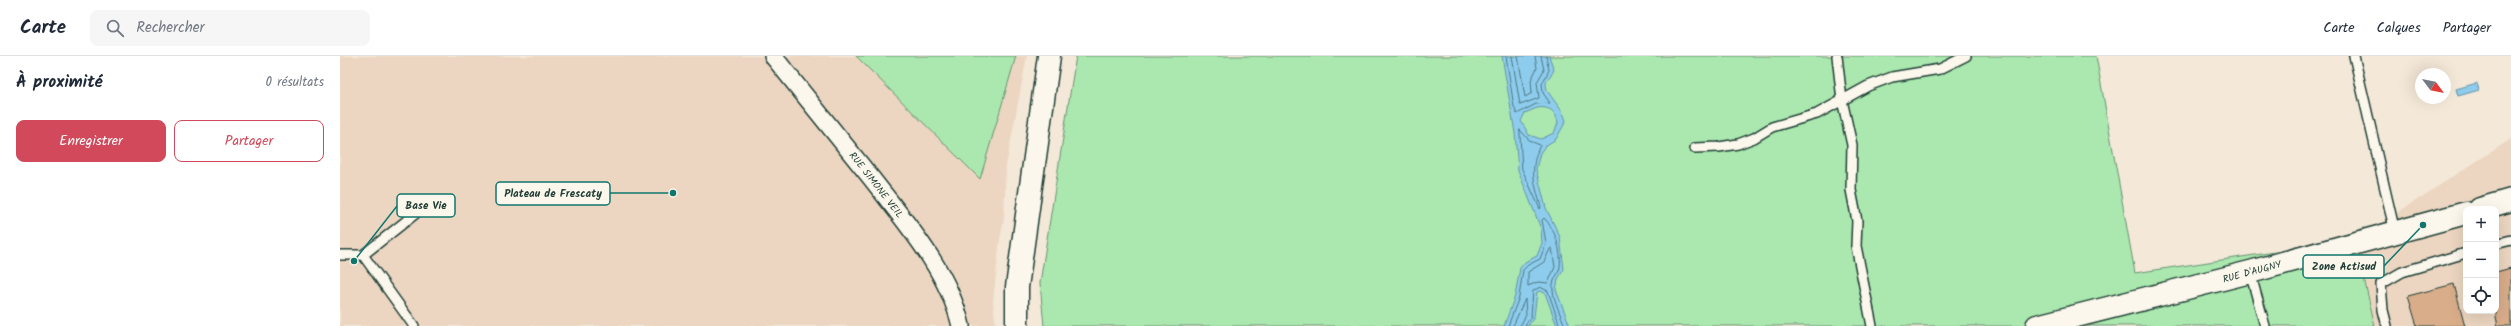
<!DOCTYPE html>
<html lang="fr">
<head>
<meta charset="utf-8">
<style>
	body { margin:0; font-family:Kalam,sans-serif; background:#f6f6f7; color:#1f2937 }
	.controls { position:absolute; right:12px; bottom:12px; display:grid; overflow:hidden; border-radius:8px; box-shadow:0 4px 16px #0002 }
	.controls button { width:36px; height:36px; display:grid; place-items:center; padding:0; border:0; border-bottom:1px solid #e0e1e3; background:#fff; color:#1f2937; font:20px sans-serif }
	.compass { position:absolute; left:2075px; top:12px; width:36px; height:36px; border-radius:50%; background:#fff; box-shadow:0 4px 16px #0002; rotate:122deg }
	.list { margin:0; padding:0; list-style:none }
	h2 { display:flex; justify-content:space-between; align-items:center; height:52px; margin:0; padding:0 16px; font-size:17px }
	h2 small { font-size:13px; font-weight:400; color:#747a83 }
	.actions { display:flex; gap:8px; padding:12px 16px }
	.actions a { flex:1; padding:9px 0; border:1px solid #d1495b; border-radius:8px; text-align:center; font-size:14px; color:#d1495b }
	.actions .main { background:#d1495b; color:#fff }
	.icon { flex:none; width:22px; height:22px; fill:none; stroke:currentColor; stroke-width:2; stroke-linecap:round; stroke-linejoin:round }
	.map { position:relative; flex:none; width:2171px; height:270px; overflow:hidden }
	header { display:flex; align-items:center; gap:24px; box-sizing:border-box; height:56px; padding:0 20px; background:#fff; border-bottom:1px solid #e0e1e3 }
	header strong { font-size:19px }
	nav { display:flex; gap:22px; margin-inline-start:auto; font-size:14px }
	.search { width:280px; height:36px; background:#f6f6f7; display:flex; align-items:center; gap:10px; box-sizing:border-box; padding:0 14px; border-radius:8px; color:#747a83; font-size:15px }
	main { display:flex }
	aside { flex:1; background:#fff }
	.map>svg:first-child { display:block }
</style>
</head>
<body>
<header>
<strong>Carte</strong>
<div class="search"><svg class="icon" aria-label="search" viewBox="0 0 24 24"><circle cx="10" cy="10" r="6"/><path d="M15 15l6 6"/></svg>Rechercher</div>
<nav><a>Carte</a><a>Calques</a><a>Partager</a></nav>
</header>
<main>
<aside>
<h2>À proximité<small>0 résultats</small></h2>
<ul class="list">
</ul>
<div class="actions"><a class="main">Enregistrer</a><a>Partager</a></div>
</aside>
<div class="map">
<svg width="2171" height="270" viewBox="0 0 2171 270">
	<rect width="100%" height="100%" fill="#f4e8d8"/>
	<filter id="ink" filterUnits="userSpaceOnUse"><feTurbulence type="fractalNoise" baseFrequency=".025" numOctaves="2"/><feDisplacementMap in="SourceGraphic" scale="8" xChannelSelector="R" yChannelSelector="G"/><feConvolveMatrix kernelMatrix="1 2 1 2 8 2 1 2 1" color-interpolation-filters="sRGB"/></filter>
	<g filter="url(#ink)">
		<g fill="#ecd6c1" fill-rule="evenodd">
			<path d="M 0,0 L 687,0 L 666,110 L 664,163 L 660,183 L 653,246 L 656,270 L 0,270 Z"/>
			<path d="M 2171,83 L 2171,270 L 2035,270 L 2015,184 ZM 2126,153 L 2156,153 L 2156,255 L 2126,255 Z"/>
		</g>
		<g fill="#abe8af" stroke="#659272">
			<path d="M 516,0 L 676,0 L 640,123 Z"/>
			<path d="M 736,0 L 1756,0 L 1795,217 L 2015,184 L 2035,270 L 704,270 L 700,227 Z"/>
		</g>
		<g fill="#8eccee" stroke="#6293a4" fill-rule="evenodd">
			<path d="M 1162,0 L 1209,0 L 1214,14 C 1212,19 1206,23 1206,28 C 1205,38 1223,51 1226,65 L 1216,83 L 1205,90 L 1200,97 L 1196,113 L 1206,152 L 1220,181 L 1224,213 L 1218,223 L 1216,234 L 1230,270 L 1217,270 L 1205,237 L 1200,235 L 1197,236 L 1194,261 L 1188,270 L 1164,270 L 1175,240 L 1180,212 L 1185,206 L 1197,200 L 1202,187 L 1201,173 L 1178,114 L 1175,77 ZM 1197,52 C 1209,50 1216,55 1218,67 L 1214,77 L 1201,83 L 1189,79 L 1181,65 L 1185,57 Z"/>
			<path d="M 2137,27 L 2139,34 L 2118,40 L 2116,33 Z"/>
		</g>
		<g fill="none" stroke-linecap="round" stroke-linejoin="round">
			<g stroke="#4b767e" stroke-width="1">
				<path d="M 1166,0 L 1174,51 L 1177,58 L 1196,48 L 1210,47 L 1203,37 L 1202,28 L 1209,14 L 1206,0"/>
				<path d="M 1172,0 L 1180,49 L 1199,42 L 1197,26 L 1204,14 L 1201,0"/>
				<path d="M 1178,0 L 1185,41 L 1192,37 L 1191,24 L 1197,12 L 1195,0"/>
				<path d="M 1180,74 L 1190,85 L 1200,89 C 1189,114 1194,125 1201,151 L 1200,153 L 1182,113 Z"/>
				<path d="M 1212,192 L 1215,211 L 1208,227 L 1198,226 L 1188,230 L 1188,216 L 1204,206 L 1210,193 Z"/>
				<path d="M 1168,270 L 1179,241 L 1183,214 L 1188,209 L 1200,203 L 1206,187 L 1202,164 L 1204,162 C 1215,172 1222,196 1220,211 C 1218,220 1211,225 1213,234 C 1214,246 1221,259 1225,270"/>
				<path d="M 1173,270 L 1185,243 L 1186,259 L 1180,270"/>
				<path d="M 1185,270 L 1191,260 L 1193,235 L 1200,231 L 1208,235 L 1220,270"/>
			</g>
		</g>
		<g fill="#d9ad8a" stroke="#1f3d34">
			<path d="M 2171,212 L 2171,270 L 2158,270 L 2156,261 L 2156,216 Z"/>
			<path d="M 2114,228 L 2125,270 L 2077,270 L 2068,240 Z"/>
		</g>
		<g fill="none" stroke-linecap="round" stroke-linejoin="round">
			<defs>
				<g id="lane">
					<path d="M 1497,0 L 1502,44 L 1512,89 L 1511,134 L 1517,165 L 1516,190 L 1532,270"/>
					<path d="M 2014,0 L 2055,176"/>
					<path d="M 1355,92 L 1379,91 L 1398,88 L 1414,82 L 1432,71 L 1477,58 L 1528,30 L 1552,21 L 1600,13 L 1626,0"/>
					<path d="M 2156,188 L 2171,184"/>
					<path d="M 0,199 L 23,199 L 75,158"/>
					<path d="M 23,199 L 74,270"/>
					<path d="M 1910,216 L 1925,270"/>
					<path d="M 2047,270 L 2043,254 L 2041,228 L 2062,216 L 2126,197"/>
				</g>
				<path id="street" d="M 433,0 C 466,41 499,82 532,123 C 566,167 608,214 621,270"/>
				<g id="secondary">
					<path d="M 2140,153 L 2171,144"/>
					<path d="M 677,270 L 677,231 L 709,0"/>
					<path d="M 1697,270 L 1910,216 L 2126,157"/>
				</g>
			</defs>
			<use href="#lane" stroke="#1f3d34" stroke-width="12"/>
			<use href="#street" stroke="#1f3d34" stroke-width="20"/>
			<use href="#secondary" stroke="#1f3d34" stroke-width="25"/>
			<use href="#lane" stroke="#fbf7ec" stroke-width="9"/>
			<use href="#street" stroke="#fbf7ec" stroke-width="17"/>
			<use href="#secondary" stroke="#fbf7ec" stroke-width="22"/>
		</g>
	</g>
	<g text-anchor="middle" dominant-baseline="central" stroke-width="3" stroke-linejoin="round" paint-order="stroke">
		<g font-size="10" fill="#1f3d34" stroke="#fbf7ec">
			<text transform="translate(536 129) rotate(52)">RUE SIMONE VEIL</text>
			<text transform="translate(1912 216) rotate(-15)">RUE D'AUGNY</text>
		</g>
	</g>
	<path fill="none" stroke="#0f766e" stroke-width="1.5" d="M333 137L270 137M14 205L57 150M2083 169L2044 210"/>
	<g fill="#0f766e" stroke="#fbf7ec" stroke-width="1.5">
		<circle cx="333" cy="137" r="4"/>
		<circle cx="14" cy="205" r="4"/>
		<circle cx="2083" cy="169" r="4"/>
	</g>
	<g fill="#fbf7ec" stroke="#0f766e" stroke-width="1.5">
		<rect x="156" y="126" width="114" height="23" rx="4"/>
		<rect x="57" y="138" width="58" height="23" rx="4"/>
		<rect x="1963" y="199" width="81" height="23" rx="4"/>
	</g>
	<g font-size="11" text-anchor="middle" font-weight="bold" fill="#1f3d34">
		<text x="213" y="141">Plateau de Frescaty</text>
		<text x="86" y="153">Base Vie</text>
		<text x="2004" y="214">Zone Actisud</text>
	</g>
</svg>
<div class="controls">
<button>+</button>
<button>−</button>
<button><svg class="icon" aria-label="locate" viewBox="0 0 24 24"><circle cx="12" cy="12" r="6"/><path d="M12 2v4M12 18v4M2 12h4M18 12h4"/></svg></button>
</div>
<svg class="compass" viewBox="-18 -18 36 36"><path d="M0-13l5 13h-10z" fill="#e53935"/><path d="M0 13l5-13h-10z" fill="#747a83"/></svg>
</div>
</main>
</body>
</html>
